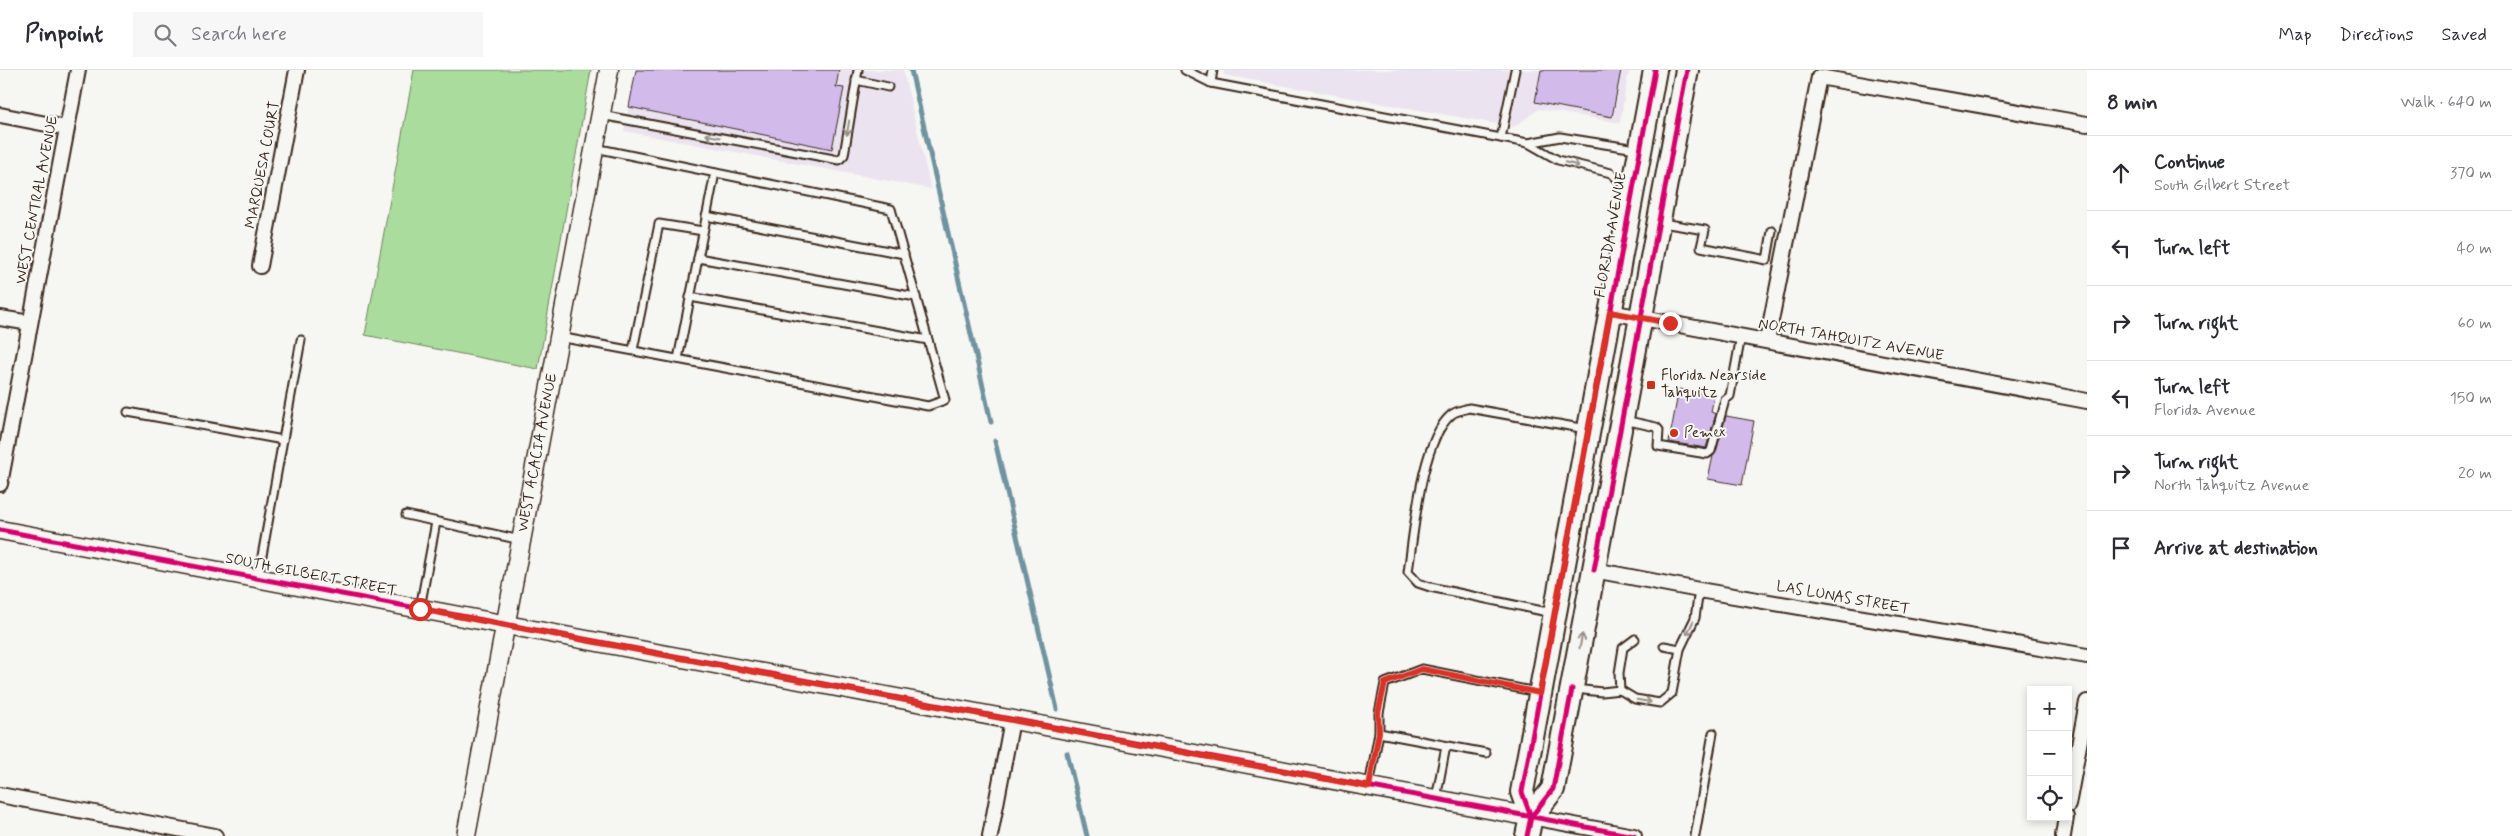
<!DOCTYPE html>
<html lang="en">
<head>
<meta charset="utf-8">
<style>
	body { margin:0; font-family:Mynerve,sans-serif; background:#f7f7f7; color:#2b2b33 }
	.controls { position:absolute; right:15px; bottom:15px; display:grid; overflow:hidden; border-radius:0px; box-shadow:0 2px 8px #0003 }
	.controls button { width:45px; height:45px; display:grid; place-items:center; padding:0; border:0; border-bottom:1px solid #e1e1e2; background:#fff; color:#2b2b33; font:25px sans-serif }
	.stop { position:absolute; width:15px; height:15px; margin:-11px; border:4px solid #d93025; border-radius:50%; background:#fff }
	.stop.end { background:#d93025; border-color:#fff; box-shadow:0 1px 5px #0008 }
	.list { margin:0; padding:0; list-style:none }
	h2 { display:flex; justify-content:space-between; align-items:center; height:65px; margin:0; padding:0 20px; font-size:21px }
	h2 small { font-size:16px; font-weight:400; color:#7c7c81 }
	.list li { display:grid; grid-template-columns:32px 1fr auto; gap:15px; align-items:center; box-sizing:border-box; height:75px; padding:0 20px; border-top:1px solid #e1e1e2 }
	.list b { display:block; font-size:19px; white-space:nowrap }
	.list p { margin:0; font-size:16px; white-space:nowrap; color:#7c7c81 }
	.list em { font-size:16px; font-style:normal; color:#7c7c81 }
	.icon { flex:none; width:28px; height:28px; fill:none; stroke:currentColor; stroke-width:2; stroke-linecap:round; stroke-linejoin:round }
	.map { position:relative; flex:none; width:2087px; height:766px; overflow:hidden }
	header { display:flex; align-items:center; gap:30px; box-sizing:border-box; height:70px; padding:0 25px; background:#fff; border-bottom:1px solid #e1e1e2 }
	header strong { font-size:24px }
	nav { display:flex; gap:28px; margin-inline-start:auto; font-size:18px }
	.search { width:350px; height:45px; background:#f7f7f7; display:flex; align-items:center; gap:12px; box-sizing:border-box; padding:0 18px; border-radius:0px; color:#7c7c81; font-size:19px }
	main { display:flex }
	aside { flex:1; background:#fff }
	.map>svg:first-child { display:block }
</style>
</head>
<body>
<header>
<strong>Pinpoint</strong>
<div class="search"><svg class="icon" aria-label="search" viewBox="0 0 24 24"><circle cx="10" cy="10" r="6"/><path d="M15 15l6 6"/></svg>Search here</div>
<nav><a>Map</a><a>Directions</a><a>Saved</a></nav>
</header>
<main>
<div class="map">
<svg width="2087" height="766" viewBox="0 0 2087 766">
	<rect width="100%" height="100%" fill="#f6f6f2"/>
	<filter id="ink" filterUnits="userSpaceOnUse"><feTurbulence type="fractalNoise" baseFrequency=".02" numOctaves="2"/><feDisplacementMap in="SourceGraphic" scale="10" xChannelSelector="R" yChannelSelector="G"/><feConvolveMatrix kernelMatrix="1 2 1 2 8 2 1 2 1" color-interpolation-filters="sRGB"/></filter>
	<g filter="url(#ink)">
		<g fill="#ebe4f0">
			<path d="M 636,0 L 903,0 L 931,119 L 624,61 Z"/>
			<path d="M 1224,0 L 1629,0 L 1620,53 L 1539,39 L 1514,57 L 1224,5 Z"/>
		</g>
		<path fill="#aadc9d" stroke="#72835e" d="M 414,0 L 591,0 L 538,299 L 365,265 Z"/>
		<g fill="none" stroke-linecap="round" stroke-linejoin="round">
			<g stroke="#7093a0" stroke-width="5">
				<path d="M 911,0 L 991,352"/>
				<path d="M 995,371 L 1057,639"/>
				<path d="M 1067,683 L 1087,766"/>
			</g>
		</g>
		<g fill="#d2bbeb" stroke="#3b2a1e">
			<path d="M 636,0 L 839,0 L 836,17 L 844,18 L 832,79 L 629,37 Z"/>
			<path d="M 1541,0 L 1621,0 L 1612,47 L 1535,32 Z"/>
			<path d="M 1679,319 L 1714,326 L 1711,342 L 1716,344 L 1706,378 L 1669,372 Z"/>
			<path d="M 1726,346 L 1754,351 L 1742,415 L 1708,409 L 1713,386 L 1716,382 Z"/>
		</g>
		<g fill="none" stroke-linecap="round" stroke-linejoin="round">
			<defs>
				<g id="service">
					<path d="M 1185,0 L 1211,13"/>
					<path d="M 1213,0 L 1211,13 L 1501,68 L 1515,0"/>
					<path d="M 856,10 L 888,17"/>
					<path d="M 601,45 L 839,90 L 844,85 L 858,0"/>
					<path d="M 1501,68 L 1528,73 L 1558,90 L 1611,103 L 1628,119"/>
					<path d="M 1528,73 L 1560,67 L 1636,79"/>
					<path d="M 706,146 L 904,184"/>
					<path d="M 1662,153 L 1705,160 L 1701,177 L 1767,190 L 1772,161"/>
					<path d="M 698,188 L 916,227"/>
					<path d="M 690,227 L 928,270"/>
					<path d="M 559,267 L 928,336 L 945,330 L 891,139 L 595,78"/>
					<path d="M 633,280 L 659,154 L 703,161"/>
					<path d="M 678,289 L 715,103"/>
					<path d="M 128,342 L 283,370"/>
					<path d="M 1624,350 L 1656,357 L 1659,360 L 1658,376 L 1707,384 L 1711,381 L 1725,330 L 1730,326 L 1741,266"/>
					<path d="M 406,445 L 521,470"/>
					<path d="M 258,508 L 301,270"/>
					<path d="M 420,538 L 436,452"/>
					<path d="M 1552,543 L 1430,517 L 1418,513 L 1408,502 C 1414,463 1421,370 1451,345 C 1455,341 1463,340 1469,338 L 1586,359"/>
					<path d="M 1635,569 L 1623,578 L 1619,603 L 1620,620 L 1635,629 L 1660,633 L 1672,623 L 1680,579"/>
					<path d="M 1664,576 L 1680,579 L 1695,548 L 1699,520"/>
					<path d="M 1575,619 L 1602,622 L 1620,620"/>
					<path d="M 1379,663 L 1379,643 L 1385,613 L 1422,599 L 1537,622"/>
					<path d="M 1369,716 L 1379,663 L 1486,683"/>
					<path d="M 1436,729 L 1446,676"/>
					<path d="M 1695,766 L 1713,663"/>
				</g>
				<g id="minor">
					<path d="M 0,45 L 67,58"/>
					<path d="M 260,196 L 297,0"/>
					<path d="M 1610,242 L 2087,331"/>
					<path d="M 0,248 L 30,253"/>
					<path d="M 1767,271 L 1819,7 L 2087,54"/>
					<path d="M 0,414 L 78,0"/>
					<path d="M 1594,500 L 1699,520 L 2087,586"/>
					<path d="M 0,725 L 215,766"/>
					<path d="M 2068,735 L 2087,632"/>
					<path d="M 1531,747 L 1634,766"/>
					<path d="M 990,766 L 1012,650"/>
					<path d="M 2063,766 L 2066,747"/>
				</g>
				<g id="tertiary">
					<path d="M 0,460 L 1531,747"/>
					<path id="s1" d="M 466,766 L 609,0"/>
				</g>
				<g id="primary">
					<path d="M 1531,747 L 1522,722 L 1655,0"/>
					<path d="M 1527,766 L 1531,747 L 1553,719 L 1687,0"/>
				</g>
			</defs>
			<use href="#service" stroke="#3b2a1e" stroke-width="11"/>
			<use href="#minor" stroke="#3b2a1e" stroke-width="18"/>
			<use href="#tertiary" stroke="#3b2a1e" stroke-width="21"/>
			<use href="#primary" stroke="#3b2a1e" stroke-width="26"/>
			<use href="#service" stroke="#f6f6f2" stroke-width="7"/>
			<use href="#minor" stroke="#f6f6f2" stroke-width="14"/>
			<use href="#tertiary" stroke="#f6f6f2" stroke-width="18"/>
			<use href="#primary" stroke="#f6f6f2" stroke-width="22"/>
			<defs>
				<g id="cycleway">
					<path d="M 0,460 L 1634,766"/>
					<path d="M 1594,500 L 1687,0"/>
					<path d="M 1531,747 L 1522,722 L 1655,0"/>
					<path d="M 1527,766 L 1531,747 L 1553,719 L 1572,619"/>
				</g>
			</defs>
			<use href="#cycleway" stroke="#f6f6f2" stroke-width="8"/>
			<use href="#cycleway" stroke="#d6006c" stroke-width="5"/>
		</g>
		<defs><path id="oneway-shaft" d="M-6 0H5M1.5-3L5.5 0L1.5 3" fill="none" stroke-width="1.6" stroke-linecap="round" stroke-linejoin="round" transform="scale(1.25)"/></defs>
		<g stroke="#989088">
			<use href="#oneway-shaft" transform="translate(848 58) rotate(99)"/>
			<use href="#oneway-shaft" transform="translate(713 66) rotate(-169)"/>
			<use href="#oneway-shaft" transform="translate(1572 94) rotate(14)"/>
			<use href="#oneway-shaft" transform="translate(1690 558) rotate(115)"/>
			<use href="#oneway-shaft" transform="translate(1581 571) rotate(-79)"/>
			<use href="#oneway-shaft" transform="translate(1644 631) rotate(10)"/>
		</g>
	</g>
	<g fill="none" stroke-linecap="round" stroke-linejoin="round" filter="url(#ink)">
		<path stroke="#d93025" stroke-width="6" d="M 420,539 L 1369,717 L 1379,662 L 1378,643 L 1385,613 L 1422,599 L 1540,623 L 1610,242 L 1670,253"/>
	</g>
	<g fill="#c8321e" stroke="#f6f6f2" stroke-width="2">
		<rect x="1646" y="310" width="10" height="10" rx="2.5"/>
		<circle cx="1674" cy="363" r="5"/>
	</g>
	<g text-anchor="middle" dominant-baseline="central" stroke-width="4" stroke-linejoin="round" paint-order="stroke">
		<g font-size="15" fill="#3b2a1e" stroke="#f6f6f2">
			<text transform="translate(263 95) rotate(-79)">MARQUESA COURT</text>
			<text transform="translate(37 130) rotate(-79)">WEST CENTRAL AVENUE</text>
			<text transform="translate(1611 165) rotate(-80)">FLORIDA AVENUE</text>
			<text transform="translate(1851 270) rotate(10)">NORTH TAHQUITZ AVENUE</text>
			<text stroke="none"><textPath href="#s1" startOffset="390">WEST ACACIA AVENUE</textPath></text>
			<text transform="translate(311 505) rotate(11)">SOUTH GILBERT STREET</text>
			<text transform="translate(1843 528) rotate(10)">LAS LUNAS STREET</text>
		</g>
		<g font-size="15" fill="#3b2a1e" stroke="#f6f6f2" text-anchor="start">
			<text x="1661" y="306">Florida Nearside<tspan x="1661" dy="17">Tahquitz</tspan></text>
			<text x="1684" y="363">Pemex</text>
		</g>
	</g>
</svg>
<div class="controls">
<button>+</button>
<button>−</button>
<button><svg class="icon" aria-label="locate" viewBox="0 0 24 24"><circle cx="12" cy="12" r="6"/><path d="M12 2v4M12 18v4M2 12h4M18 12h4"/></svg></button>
</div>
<div class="stop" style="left:420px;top:539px"></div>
<div class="stop end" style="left:1670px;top:253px"></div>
</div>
<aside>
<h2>8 min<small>Walk · 640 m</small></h2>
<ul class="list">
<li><svg class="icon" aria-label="ahead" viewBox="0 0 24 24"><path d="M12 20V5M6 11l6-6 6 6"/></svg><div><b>Continue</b><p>South Gilbert Street</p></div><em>370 m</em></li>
<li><svg class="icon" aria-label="left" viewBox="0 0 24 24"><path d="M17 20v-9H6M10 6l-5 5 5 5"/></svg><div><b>Turn left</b></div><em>40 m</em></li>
<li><svg class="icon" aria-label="right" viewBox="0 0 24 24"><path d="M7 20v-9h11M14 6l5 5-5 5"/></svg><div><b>Turn right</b></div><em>60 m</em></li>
<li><svg class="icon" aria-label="left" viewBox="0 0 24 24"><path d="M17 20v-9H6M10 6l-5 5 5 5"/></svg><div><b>Turn left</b><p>Florida Avenue</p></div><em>150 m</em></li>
<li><svg class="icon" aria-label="right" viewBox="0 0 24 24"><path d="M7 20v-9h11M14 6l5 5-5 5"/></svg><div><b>Turn right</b><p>North Tahquitz Avenue</p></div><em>20 m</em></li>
<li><svg class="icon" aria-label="arrive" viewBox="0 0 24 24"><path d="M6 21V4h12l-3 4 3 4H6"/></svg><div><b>Arrive at destination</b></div></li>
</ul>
</aside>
</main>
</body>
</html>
